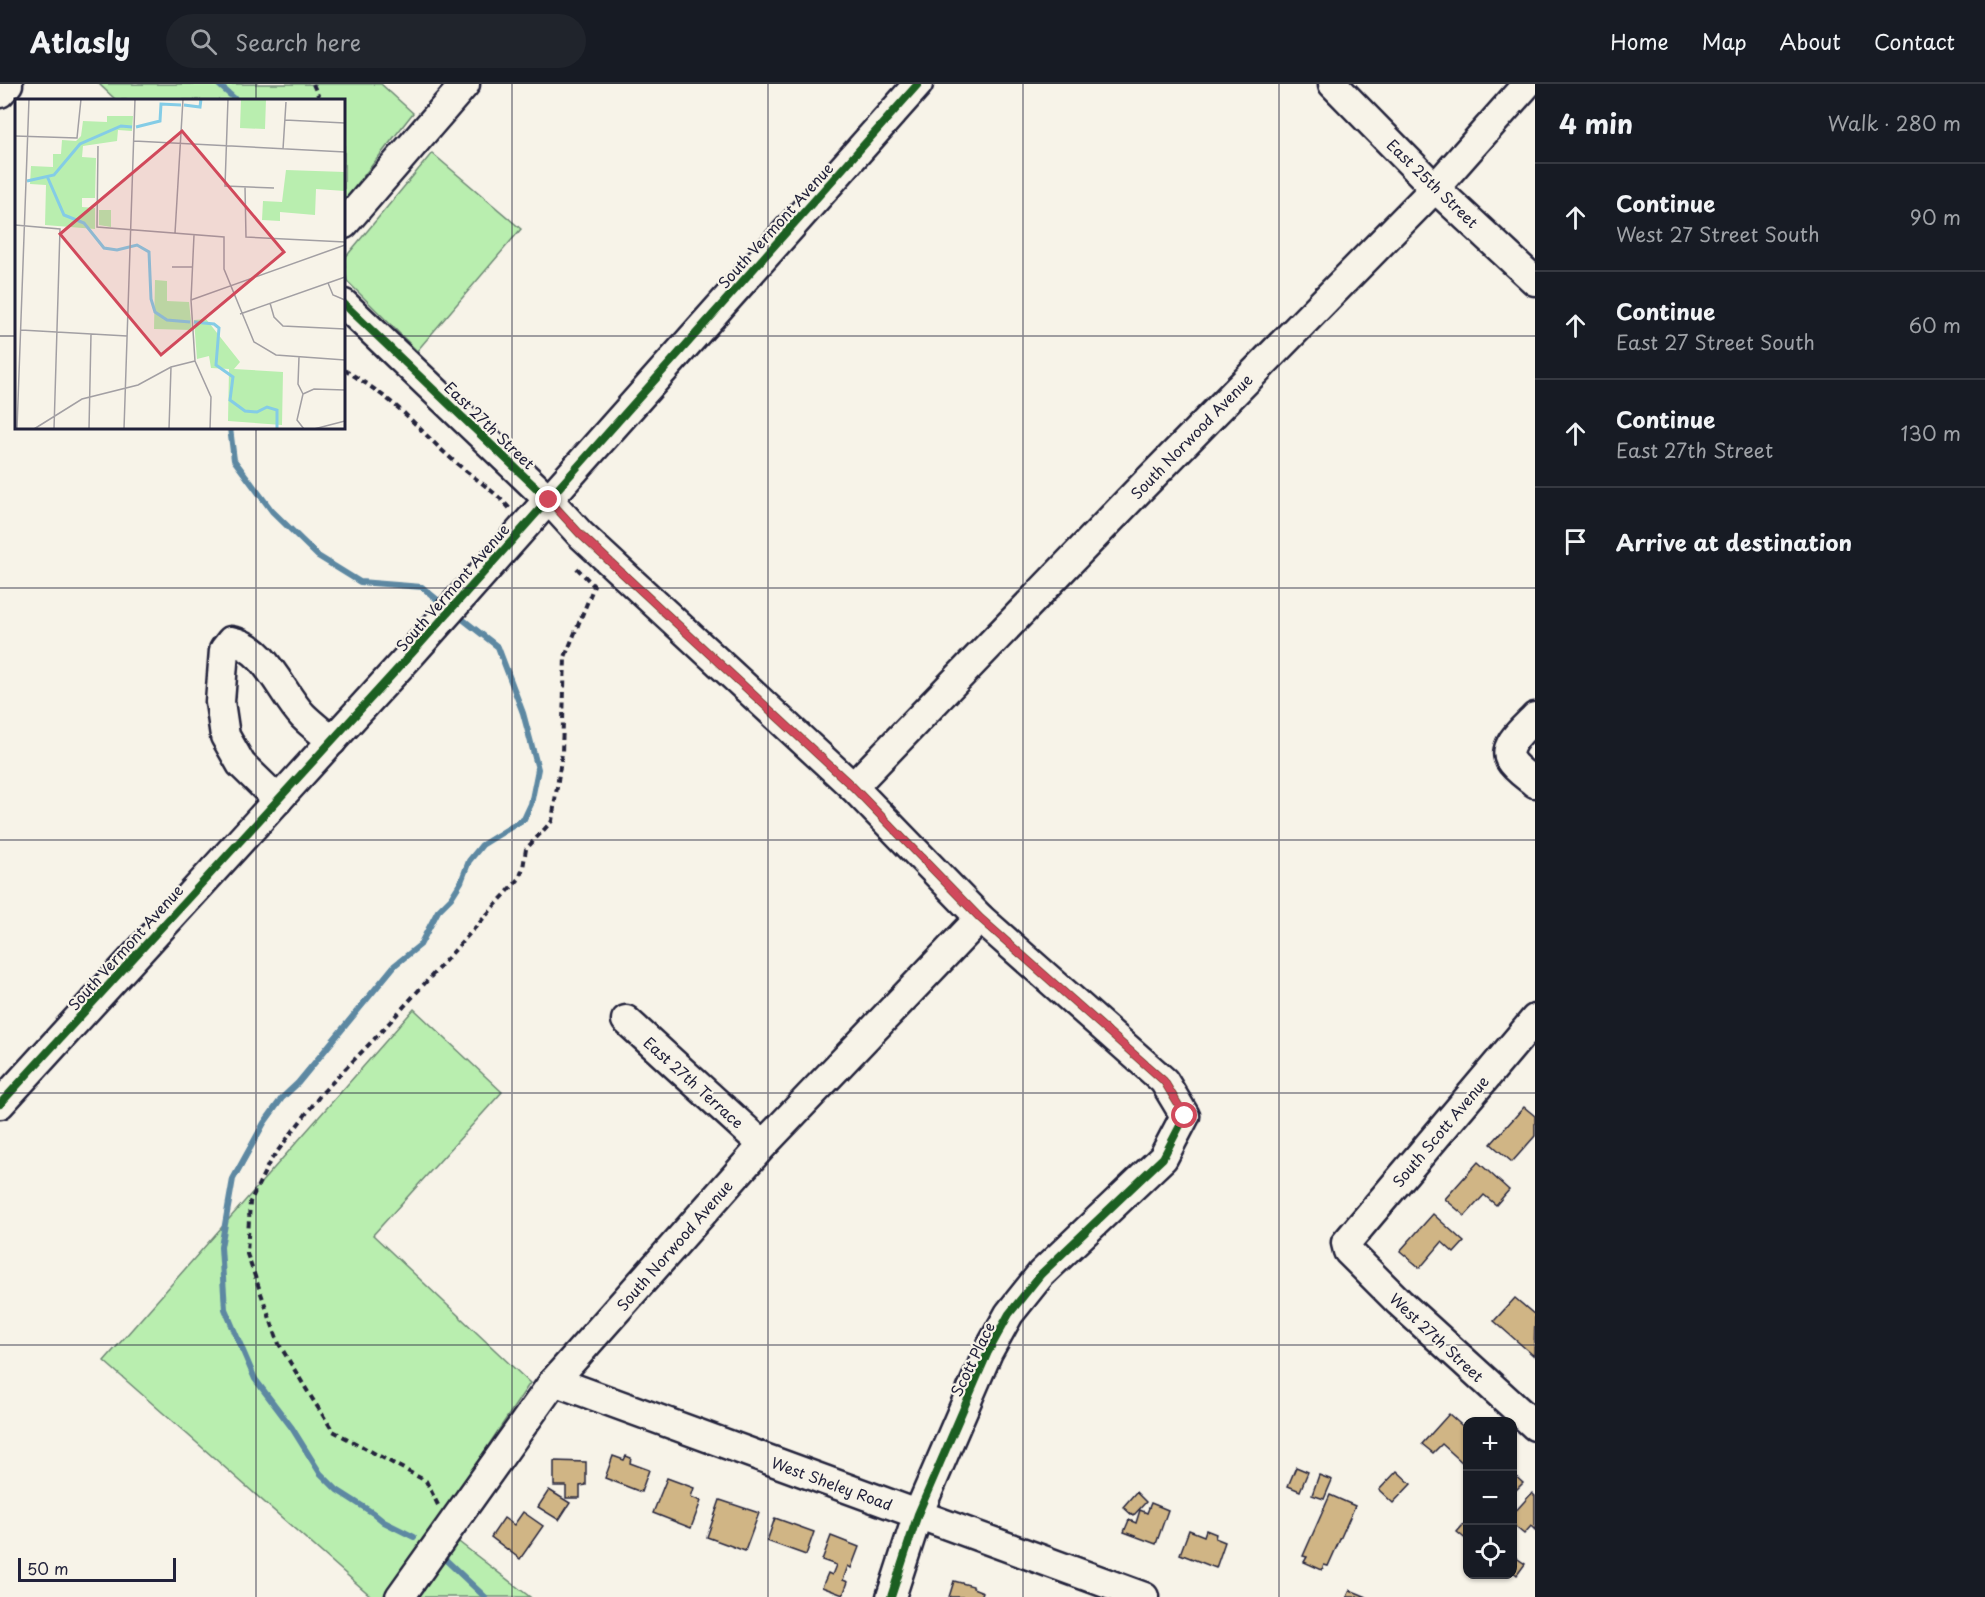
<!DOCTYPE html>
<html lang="en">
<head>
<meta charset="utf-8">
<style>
	body { margin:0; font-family:"Playpen Sans",sans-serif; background:#20242c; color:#f1f3f6 }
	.controls { position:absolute; right:18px; bottom:18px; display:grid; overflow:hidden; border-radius:12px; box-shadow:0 2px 4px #0004 }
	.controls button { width:54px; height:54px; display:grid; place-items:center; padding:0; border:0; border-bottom:2px solid #363941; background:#171b24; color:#f1f3f6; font:30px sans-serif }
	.scale { position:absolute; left:18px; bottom:15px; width:158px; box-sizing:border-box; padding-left:6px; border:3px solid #22223b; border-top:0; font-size:16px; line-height:21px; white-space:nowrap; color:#22223b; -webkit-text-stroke:4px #f7f3e8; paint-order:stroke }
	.stop { position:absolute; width:18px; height:18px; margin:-14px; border:4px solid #d1495b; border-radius:50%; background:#fff }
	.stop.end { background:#d1495b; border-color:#fff; box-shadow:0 2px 6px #0008 }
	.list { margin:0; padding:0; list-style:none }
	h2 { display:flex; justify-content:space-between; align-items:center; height:78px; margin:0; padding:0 24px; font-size:26px }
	h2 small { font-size:20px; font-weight:400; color:#9ea1a6 }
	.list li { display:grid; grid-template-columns:39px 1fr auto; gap:18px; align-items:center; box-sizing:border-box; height:108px; padding:0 24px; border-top:2px solid #363941 }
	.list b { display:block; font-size:22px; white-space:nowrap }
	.list p { margin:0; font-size:20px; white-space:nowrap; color:#9ea1a6 }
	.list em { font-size:20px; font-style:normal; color:#9ea1a6 }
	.icon { flex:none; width:33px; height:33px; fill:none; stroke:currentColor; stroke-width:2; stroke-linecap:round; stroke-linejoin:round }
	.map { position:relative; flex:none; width:1535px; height:1513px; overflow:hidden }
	header { display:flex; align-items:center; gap:36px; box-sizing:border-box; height:84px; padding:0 30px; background:#171b24; border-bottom:2px solid #363941 }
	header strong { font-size:28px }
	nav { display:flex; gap:33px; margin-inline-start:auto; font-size:21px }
	.search { width:420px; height:54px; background:#20242c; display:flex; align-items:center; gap:15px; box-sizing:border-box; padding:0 21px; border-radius:33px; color:#9ea1a6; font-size:22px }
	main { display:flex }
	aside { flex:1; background:#171b24 }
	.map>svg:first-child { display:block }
</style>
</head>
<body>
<header>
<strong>Atlasly</strong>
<div class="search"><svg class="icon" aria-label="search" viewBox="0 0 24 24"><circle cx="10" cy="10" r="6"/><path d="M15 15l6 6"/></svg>Search here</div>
<nav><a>Home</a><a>Map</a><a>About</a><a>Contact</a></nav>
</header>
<main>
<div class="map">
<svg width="1535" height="1513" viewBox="0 0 1535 1513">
	<rect width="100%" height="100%" fill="#f7f3e8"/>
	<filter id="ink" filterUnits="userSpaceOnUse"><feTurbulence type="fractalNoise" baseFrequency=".0167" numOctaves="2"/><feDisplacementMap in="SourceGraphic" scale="12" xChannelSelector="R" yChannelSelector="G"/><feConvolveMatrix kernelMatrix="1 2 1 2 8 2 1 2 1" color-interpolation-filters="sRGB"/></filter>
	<g filter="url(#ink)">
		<g fill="#b9eeaf" stroke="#6e8875" stroke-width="1.5">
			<path d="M 99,0 L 381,0 L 413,29 L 344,117 L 344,16 L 116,16 Z"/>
			<path d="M 432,69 L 521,145 L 417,267 L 347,197 L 344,175 Z"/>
			<path d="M 414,925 L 502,1008 L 373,1151 L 530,1299 L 387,1513 L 372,1513 L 104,1277 Z"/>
			<path d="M 455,1455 L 530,1513 L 413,1513 Z"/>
		</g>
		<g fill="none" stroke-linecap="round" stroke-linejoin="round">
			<g stroke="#5d88a2" stroke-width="6">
				<path d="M 218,0 L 236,16"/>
				<path d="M 230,344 L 234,376 L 272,427 L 318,472 L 360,498 L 422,503 L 445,522"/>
				<path d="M 414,1453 L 384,1438 L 373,1429 L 337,1406 L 320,1389 L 292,1344 L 255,1295 L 225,1225 L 221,1163 L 233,1095 L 264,1039 L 282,1014 L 298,999 L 395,881 L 420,861 L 438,827 L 451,814 L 461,798 L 469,777 L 482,761 L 524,735 L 531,720 L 538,685 L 523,629 L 498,563 L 456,530"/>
				<path d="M 447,1477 L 485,1513"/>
			</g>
		</g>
		<g fill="#d0b585" stroke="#22223b" stroke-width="1.5">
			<path d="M 1524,1023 L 1535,1032 L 1535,1052 L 1512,1078 L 1491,1060 Z"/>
			<path d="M 1478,1078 L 1509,1106 L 1496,1121 L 1484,1111 L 1465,1132 L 1445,1115 Z"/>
			<path d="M 1433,1130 L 1464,1158 L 1454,1169 L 1442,1158 L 1420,1184 L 1400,1167 Z"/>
			<path d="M 1515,1214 L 1535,1231 L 1534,1272 L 1494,1237 Z"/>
			<path d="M 1449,1330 L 1468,1347 L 1468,1378 L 1465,1381 L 1442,1360 L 1433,1369 L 1422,1360 Z"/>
			<path d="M 613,1372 L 624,1376 L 626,1372 L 631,1374 L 630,1379 L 649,1386 L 641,1408 L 605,1394 Z"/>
			<path d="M 554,1377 L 586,1378 L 586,1401 L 580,1402 L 580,1414 L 566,1414 L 566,1402 L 554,1402 Z"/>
			<path d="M 1296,1383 L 1308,1388 L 1300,1407 L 1288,1402 Z"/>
			<path d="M 1397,1387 L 1411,1400 L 1393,1419 L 1379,1406 Z"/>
			<path d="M 1512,1389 L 1523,1399 L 1512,1410 Z"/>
			<path d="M 1319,1391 L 1332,1396 L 1324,1415 L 1312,1411 Z"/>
			<path d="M 667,1394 L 694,1404 L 691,1413 L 701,1417 L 691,1444 L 653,1429 Z"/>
			<path d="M 549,1406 L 570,1419 L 559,1436 L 538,1423 Z"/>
			<path d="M 1136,1408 L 1146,1418 L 1133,1432 L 1123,1423 Z"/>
			<path d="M 1532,1409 L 1535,1412 L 1535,1446 L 1531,1442 L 1524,1450 L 1512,1440 L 1512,1431 Z"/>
			<path d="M 1330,1411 L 1355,1422 L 1328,1482 L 1324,1481 L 1322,1486 L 1304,1478 L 1307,1473 L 1303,1472 Z"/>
			<path d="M 720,1416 L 759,1429 L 745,1467 L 707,1453 Z"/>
			<path d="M 1151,1419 L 1168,1426 L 1156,1460 L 1124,1448 L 1129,1436 L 1136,1439 L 1140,1426 L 1147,1429 Z"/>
			<path d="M 523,1428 L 543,1442 L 520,1475 L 491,1453 L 504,1434 L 514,1441 Z"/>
			<path d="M 775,1434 L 814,1448 L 806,1471 L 767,1457 Z"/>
			<path d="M 1468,1435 L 1468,1457 L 1457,1448 Z"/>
			<path d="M 1189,1446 L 1204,1452 L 1206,1446 L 1216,1450 L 1215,1454 L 1225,1458 L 1216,1484 L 1180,1470 Z"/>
			<path d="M 831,1452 L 859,1463 L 851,1484 L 848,1482 L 843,1496 L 848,1498 L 843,1511 L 822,1503 L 828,1489 L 832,1491 L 836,1481 L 822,1476 Z"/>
			<path d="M 1512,1471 L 1525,1480 L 1517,1491 L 1512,1487 Z"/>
			<path d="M 954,1497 L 973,1502 L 973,1504 L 983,1508 L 981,1513 L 949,1513 Z"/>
			<path d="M 1350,1506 L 1367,1513 L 1347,1513 Z"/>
		</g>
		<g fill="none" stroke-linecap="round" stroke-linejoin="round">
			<defs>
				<g id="minor">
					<path d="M 1333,0 L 1435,104 L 1535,197"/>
					<path d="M 0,9 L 8,0"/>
					<path d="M 344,140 L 465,0"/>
					<path d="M 344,220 L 549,416 L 580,450 L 853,703 L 980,834 L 1164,997 L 1185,1032 L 1163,1074 L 1041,1190 L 1009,1230 L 988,1268 L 918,1430 L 891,1513"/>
					<path d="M 1535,633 C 1526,643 1502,661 1510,676 C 1515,685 1528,693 1535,699"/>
					<path d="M 853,703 L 1136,409 L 1435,104 L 1527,0"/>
					<path d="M 278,716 L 241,680 L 225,652 L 220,618 L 224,566 L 231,557 C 266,563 281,609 303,632 C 312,641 323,649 332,657"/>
					<path d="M 1535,935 L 1346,1159 L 1348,1167 L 1399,1218 L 1535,1342"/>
					<path d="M 626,936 L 763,1061"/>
					<path d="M 0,1020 L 412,569 L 918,0"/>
					<path d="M 554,1297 L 1144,1513"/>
					<path d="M 400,1513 L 554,1297 L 763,1061 L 980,834"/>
				</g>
			</defs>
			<use href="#minor" stroke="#22223b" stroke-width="33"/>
			<g stroke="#22223b" stroke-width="4" stroke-dasharray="6 4.5" stroke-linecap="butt">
				<path d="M 313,0 L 320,16"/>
				<path d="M 344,286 C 365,298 385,312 404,329 C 423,347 440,366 461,383 C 478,397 496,408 510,425"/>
				<path d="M 438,1421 L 426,1397 L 333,1347 L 308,1308 L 279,1260 L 247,1170 L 250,1118 L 270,1077 L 322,1009 L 380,949 L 519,795 L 523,784 L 526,765 L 552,737 L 562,669 L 565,573 L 594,502 L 574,481"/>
			</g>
			<use href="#minor" stroke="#f7f3e8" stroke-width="28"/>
			<defs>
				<g id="cycleway">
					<path d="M 344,220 L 549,416 L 580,450 L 853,703 L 980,834 L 1164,997 L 1185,1032 L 1163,1074 L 1041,1190 L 1009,1230 L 988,1268 L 918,1430 L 891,1513"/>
					<path d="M 0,1020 L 412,569 L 918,0"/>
				</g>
			</defs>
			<use href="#cycleway" stroke="#f7f3e8" stroke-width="11"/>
			<use href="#cycleway" stroke="#1b5e20" stroke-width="8"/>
		</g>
	</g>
	<g fill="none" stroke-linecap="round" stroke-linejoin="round" filter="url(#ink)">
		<path stroke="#d1495b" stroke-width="8" d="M 549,416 L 580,450 L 853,703 L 980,834 L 1164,997 L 1185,1032"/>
	</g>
	<path fill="none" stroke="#22223b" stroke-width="1.5" stroke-opacity="0.55" d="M 256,0 L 256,16M 512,0 L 512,1513M 768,0 L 768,1513M 1023,0 L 1023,1513M 1279,0 L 1279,1513M 0,252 L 16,252M 344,252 L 1535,252M 256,344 L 256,1513M 0,504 L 1535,504M 0,756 L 1535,756M 0,1009 L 1535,1009M 0,1261 L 1535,1261"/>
	<g text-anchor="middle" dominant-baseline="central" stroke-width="4.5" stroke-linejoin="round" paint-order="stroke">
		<g font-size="15" fill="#22223b" stroke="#f7f3e8">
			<text transform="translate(1433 99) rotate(44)">East 25th Street</text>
			<text transform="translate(775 141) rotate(-48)">South Vermont Avenue</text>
			<text transform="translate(490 341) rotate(44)">East 27th Street</text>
			<text transform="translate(1191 352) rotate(-46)">South Norwood Avenue</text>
			<text transform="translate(452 503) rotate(-49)">South Vermont Avenue</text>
			<text transform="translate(125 863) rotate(-48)">South Vermont Avenue</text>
			<text transform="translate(694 998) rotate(42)">East 27th Terrace</text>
			<text transform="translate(1440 1047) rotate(-50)">South Scott Avenue</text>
			<text transform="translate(674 1161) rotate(-49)">South Norwood Avenue</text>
			<text transform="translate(1437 1253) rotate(43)">West 27th Street</text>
			<text transform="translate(972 1275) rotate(-64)">Scott Place</text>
			<text transform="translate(832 1399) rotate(20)">West Sheley Road</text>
		</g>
	</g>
	<g transform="translate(15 15)">
		<rect width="330" height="330" fill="#f7f3e8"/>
		<path d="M 226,0 L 251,0 L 250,30 L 225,29 ZM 92,17 L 118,17 L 117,32 L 103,31 L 102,42 L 68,47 L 67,58 L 81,59 L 80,99 L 67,99 L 67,108 L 80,109 L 80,130 L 30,126 L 31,86 L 15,85 L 16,67 L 38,68 L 38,55 L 46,55 L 47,41 L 61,42 L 66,37 L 68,22 L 92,23 ZM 271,71 L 330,73 L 330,92 L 301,90 L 300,116 L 265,113 L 265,122 L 247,121 L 248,102 L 267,103 ZM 84,111 L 96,111 L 96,128 L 84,126 ZM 140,181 L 152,182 L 152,202 L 174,203 L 177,231 L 139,230 ZM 191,220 L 225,263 L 219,270 L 268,273 L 267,326 L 213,322 L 214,270 L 196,269 L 194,257 L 182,260 L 179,221 Z" fill="#b9eeaf"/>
		<path fill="none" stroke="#84cce6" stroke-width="3" d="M 169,6 L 185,8 L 186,0M 121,28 L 145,22 L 146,5 L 166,6M 32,77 L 49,116 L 69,124 L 89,149 L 102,151 L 122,146 L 134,153 L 136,200 L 140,213 L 152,221 L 175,223M 12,82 L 39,76 L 65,45 L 106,27 L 117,28M 179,223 L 199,225 L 204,229 L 201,266 L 218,278 L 215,301 L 230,312 L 242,313 L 252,308 L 262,311 L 262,330"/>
		<path fill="none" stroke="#a29fa3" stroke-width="1.5" d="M 213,0 L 210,87 L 259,89M 270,21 L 330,24M 0,37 L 62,39 L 66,0M 119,42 L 330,53M 83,47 L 82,128 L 209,138 L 209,170 L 239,243 L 261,256 L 330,261M 268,50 L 271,3M 230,88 L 231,138 L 330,143M 0,126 L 45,130 L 39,330M 160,134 L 168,0M 179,136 L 176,201 L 180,262 L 196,298 L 195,330M 157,168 L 177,168M 313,184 L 318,196 L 330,201M 176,201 L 330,146M 255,204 L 259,218 L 268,227 L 330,230M 225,215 L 330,178M 6,231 L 112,237M 284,258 L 283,285 L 288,295 L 282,321 L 289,330M 288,295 L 299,290 L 330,291M 2,330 L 14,0M 19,330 L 67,300 L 123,286 L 156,268 L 180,262M 74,330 L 76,235M 109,330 L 120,0M 154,330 L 156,268M 299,330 L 330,322"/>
		<path fill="#d1495b" fill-opacity="0.15" stroke="#d1495b" stroke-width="3" d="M 167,32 L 269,153 L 146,256 L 45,135 Z"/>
		<rect width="330" height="330" fill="none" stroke="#22223b" stroke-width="3"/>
	</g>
</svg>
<div class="controls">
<button>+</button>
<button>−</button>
<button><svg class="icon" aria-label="locate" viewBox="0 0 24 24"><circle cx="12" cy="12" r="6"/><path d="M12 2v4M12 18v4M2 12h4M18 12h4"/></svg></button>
</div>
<div class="scale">50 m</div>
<div class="stop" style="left:1185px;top:1032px"></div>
<div class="stop end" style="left:549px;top:416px"></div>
</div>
<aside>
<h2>4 min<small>Walk · 280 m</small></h2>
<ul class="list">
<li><svg class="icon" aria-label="ahead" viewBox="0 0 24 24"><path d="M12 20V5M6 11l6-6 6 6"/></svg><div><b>Continue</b><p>West 27 Street South</p></div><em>90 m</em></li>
<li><svg class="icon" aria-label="ahead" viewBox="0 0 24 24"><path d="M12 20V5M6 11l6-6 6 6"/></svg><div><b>Continue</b><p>East 27 Street South</p></div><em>60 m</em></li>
<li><svg class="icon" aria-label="ahead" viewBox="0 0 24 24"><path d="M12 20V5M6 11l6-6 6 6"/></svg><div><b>Continue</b><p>East 27th Street</p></div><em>130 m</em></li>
<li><svg class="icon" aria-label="arrive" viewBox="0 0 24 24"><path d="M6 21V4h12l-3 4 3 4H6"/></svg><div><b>Arrive at destination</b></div></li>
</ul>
</aside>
</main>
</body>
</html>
